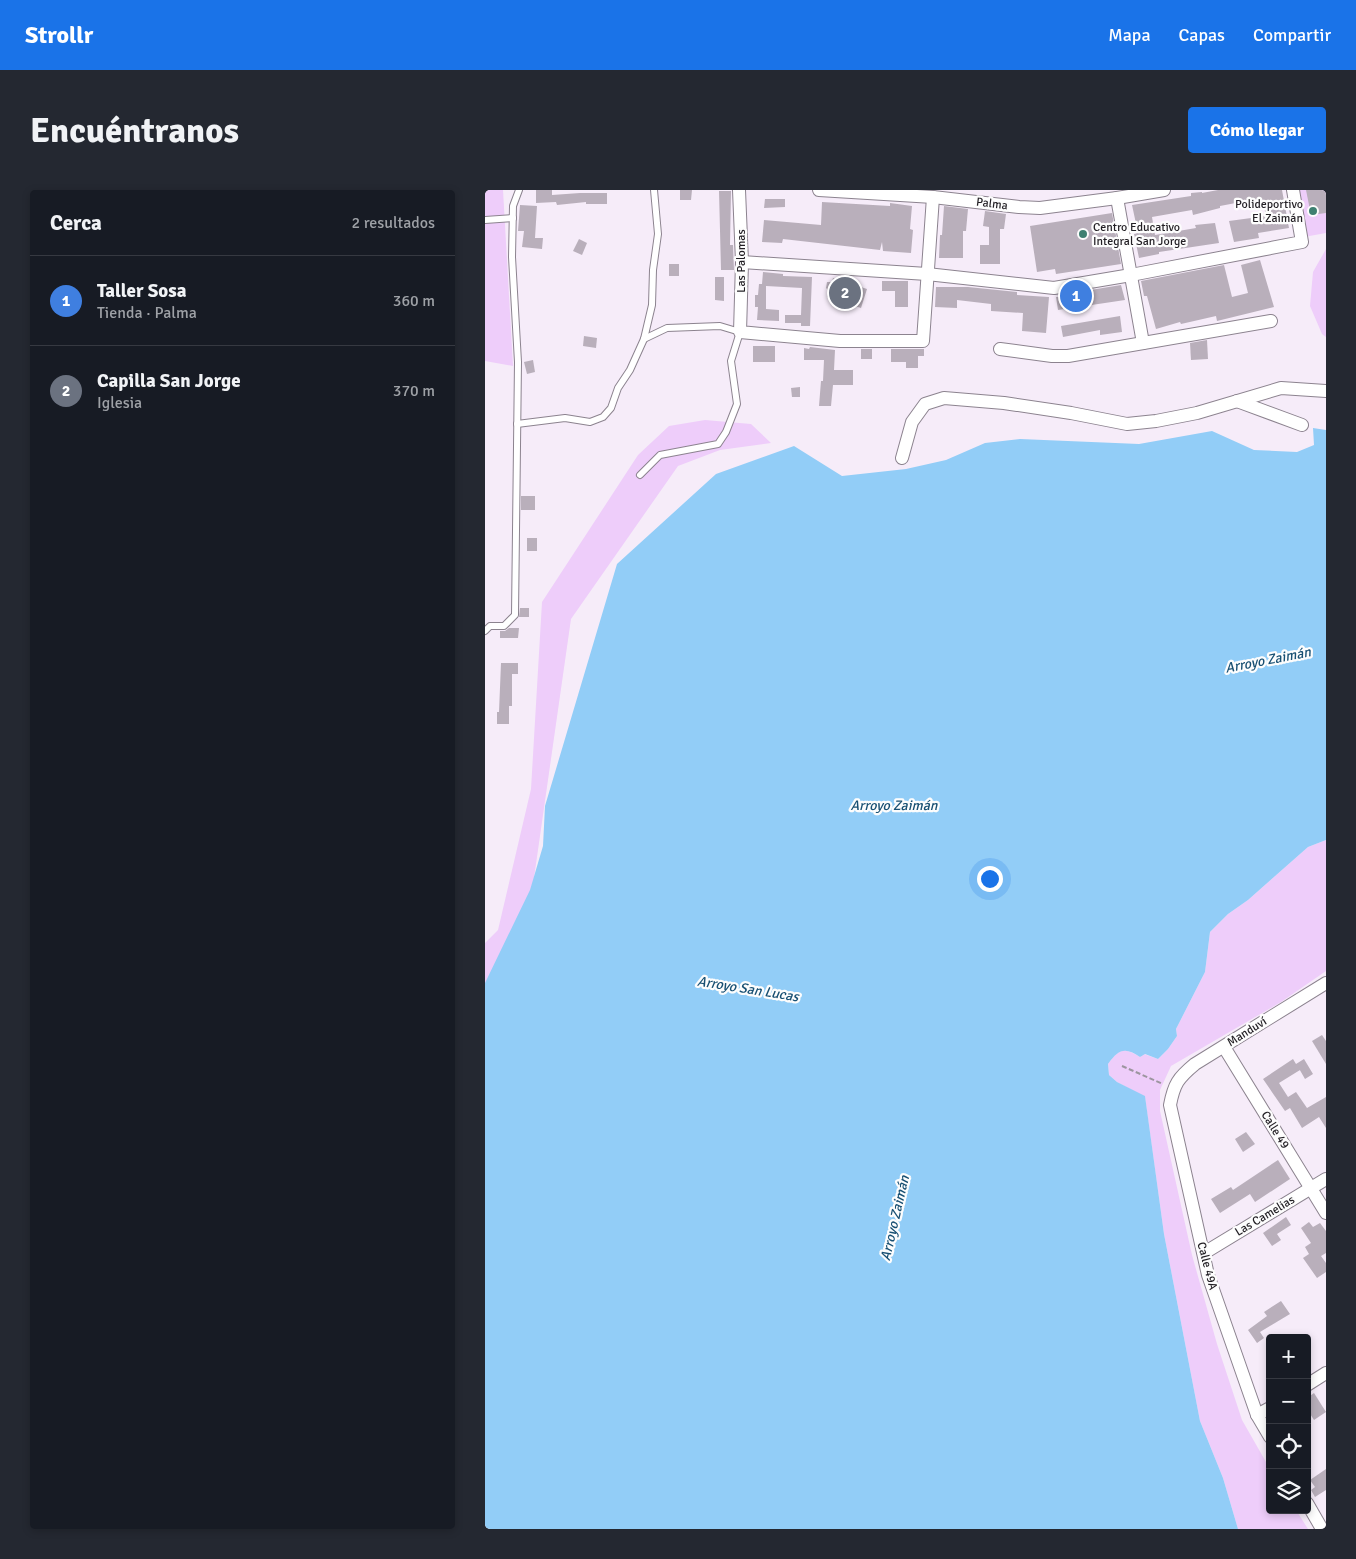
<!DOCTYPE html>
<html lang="es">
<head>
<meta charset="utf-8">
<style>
	body { margin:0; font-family:Signika,sans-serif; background:#242831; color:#f1f3f6 }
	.controls { position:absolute; right:15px; bottom:15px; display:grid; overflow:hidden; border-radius:5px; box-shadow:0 2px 8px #0003 }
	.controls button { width:45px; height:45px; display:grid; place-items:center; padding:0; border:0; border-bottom:1px solid #363941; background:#171b24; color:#f1f3f6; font:25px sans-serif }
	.you { position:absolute; left:504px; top:688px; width:18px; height:18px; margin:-12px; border:4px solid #fff; border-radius:50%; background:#1a73e8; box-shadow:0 0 0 8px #1a73e833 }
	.badge { display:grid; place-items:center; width:32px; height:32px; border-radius:50%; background:#1a73e8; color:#fff; font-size:16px; font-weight:700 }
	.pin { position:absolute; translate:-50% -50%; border:2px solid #fff; box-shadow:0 1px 5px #0006 }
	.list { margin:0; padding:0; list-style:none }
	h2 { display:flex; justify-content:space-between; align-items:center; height:65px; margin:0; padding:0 20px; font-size:21px }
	h2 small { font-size:16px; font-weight:400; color:#9ea1a6 }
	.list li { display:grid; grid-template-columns:32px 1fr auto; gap:15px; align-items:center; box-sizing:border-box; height:90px; padding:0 20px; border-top:1px solid #363941 }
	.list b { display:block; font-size:19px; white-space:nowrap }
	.list p { margin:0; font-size:16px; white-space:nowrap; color:#9ea1a6 }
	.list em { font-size:16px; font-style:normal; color:#9ea1a6 }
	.icon { flex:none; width:28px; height:28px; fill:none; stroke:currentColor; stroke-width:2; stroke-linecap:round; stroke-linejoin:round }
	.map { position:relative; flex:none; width:841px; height:1339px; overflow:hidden; border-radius:5px }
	header { display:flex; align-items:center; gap:30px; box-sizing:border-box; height:70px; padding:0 25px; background:#1a73e8; color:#fff }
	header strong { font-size:24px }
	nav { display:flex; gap:28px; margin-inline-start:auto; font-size:18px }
	.intro { display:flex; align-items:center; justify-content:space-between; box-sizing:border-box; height:120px; padding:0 30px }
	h1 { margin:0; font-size:35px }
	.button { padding:12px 22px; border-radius:5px; background:#1a73e8; color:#fff; font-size:18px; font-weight:700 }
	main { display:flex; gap:30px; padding:0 30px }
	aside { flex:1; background:#171b24; border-radius:5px; box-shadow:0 2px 8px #0003 }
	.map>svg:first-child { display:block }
</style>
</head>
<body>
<header>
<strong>Strollr</strong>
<nav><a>Mapa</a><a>Capas</a><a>Compartir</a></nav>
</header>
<div class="intro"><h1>Encuéntranos</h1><a class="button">Cómo llegar</a></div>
<main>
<aside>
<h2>Cerca<small>2 resultados</small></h2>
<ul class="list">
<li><span class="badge" style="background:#3f7fe0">1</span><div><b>Taller Sosa</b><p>Tienda · Palma</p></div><em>360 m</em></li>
<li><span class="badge" style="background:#6b7280">2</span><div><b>Capilla San Jorge</b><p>Iglesia</p></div><em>370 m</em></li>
</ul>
</aside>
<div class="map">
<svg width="841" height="1339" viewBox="0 0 841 1339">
	<rect width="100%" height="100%" fill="#f6ecf9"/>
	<g fill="#eecdfa">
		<path d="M 0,0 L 18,0 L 28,176 L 0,171 Z"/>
		<path d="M 811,0 L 841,0 L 841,43 L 819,47 Z"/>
		<path d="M 841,59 L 841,147 L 837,144 L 825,116 L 828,82 Z"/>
		<path d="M 220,230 L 266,234 L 286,253 L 235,260 L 193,276 L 86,429 L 37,772 L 0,809 L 0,753 L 13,740 L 46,599 L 57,412 L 153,265 L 184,236 Z"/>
		<path d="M 841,650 L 841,781 L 796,812 L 686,876 L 675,900 L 675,921 L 707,1065 L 732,1154 L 757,1230 L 785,1279 L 785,1320 L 811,1320 L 823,1339 L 753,1339 L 738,1288 L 715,1231 L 679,1044 L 660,907 L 632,892 L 624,885 L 623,874 C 634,859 639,857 655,867 L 659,864 L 673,869 L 683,859 L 692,846 L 691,839 L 720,782 L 725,742 L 743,724 L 763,710 L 823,657 Z"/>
	</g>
	<path fill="#92cdf7" d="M 828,238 L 841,240 L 841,650 L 823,657 L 763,710 L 743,724 L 725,742 L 720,782 L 691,839 L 692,846 L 683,859 L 673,869 L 660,864 L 655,867 C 640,857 634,859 623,874 L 624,885 L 632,892 L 660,906 L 679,1044 L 715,1231 L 738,1288 L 753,1339 L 0,1339 L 0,793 L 45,700 L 58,656 L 60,616 L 132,374 L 231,284 L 309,256 L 357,286 L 421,279 L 461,270 L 500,253 L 535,249 L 654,254 L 727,241 L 769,260 L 812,262 L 829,255 Z"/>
	<g fill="#b9afbb">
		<path d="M 51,0 L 67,0 L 67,5 L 95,3 L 122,3 L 122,14 L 101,14 L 101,12 L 72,15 L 71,12 L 51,13 Z"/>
		<path d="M 195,0 L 207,0 L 206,10 L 195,10 Z"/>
		<path d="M 733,0 L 797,0 L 804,38 L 773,43 L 774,48 L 749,52 L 744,31 L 781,26 L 777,8 L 756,13 L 756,12 L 735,16 L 735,18 L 708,25 L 707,20 L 667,27 L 670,45 L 711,38 L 710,35 L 730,33 L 734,53 L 674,62 L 674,64 L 654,68 L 649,44 L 653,43 L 647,15 L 706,6 L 706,3 L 717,2 L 717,3 Z"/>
		<path d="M 821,0 L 841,0 L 841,23 L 826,25 Z"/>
		<path d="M 234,1 L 246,1 L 245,55 L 248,55 L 249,80 L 236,80 Z"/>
		<path d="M 280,9 L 300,9 L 300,17 L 279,18 Z"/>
		<path d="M 337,12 L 405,16 L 405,13 L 427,16 L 425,39 L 428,40 L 426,63 L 398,61 L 397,52 L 395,60 L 298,49 L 297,53 L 277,52 L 279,30 L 336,35 Z"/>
		<path d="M 35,15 L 52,16 L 50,48 L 58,48 L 57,59 L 37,57 L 39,41 L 33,41 Z"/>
		<path d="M 459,16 L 483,19 L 481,41 L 478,41 L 478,68 L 454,68 L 455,45 L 457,45 Z"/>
		<path d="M 500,21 L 521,24 L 519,39 L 515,39 L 515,74 L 495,74 L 495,55 L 504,55 L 504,37 L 498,36 Z"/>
		<path d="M 627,23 L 636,74 L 571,84 L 570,79 L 552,82 L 545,36 Z"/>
		<path d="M 94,49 L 102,53 L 97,65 L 88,61 Z"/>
		<path d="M 775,70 L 789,117 L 732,131 L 731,126 L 696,134 L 695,132 L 671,139 L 662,106 L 659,106 L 656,91 L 739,75 L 747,107 L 763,103 L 756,75 Z"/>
		<rect x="184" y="74" width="10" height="12"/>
		<path d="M 278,82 L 298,84 L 298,86 L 327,87 L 325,136 L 316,136 L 316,133 L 300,133 L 300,125 L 316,125 L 317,98 L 281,96 L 281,119 L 294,120 L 294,131 L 272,130 L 273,117 L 270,117 L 270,105 L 273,105 L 274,94 L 277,94 Z"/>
		<path d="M 230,87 L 239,87 L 239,111 L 230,110 Z"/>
		<path d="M 348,88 L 382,99 L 376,118 L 342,107 L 344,101 L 341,98 L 342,92 L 347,92 Z"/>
		<path d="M 397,91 L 423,91 L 423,117 L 410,117 L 410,101 L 397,101 Z"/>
		<path d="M 636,95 L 640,110 L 573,120 L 571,107 L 575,107 L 575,105 Z"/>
		<path d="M 451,97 L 483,97 L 532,102 L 532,105 L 564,107 L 561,143 L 537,141 L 538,123 L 506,121 L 506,114 L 472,110 L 472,118 L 450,117 Z"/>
		<path d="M 635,126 L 637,142 L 615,145 L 615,140 L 578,147 L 576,136 Z"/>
		<path d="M 99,146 L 112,148 L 111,158 L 98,156 Z"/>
		<path d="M 722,150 L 723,169 L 706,170 L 705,153 Z"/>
		<rect x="268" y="156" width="22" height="16"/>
		<path d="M 325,157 L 350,160 L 349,180 L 368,180 L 368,195 L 348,195 L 346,216 L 334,216 L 336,191 L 338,191 L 339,170 L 319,170 L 319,158 L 324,159 Z"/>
		<rect x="376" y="159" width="11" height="10"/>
		<path d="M 406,159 L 439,159 L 439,166 L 433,166 L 433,178 L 421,178 L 421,172 L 406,172 Z"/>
		<path d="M 48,170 L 50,182 L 42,184 L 39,172 Z"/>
		<path d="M 315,197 L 315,207 L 307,207 L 306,198 Z"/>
		<rect x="36" y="306" width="14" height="14"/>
		<rect x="42" y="348" width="10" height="13"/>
		<path d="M 35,418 L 44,418 L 44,427 L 34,427 Z"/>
		<path d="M 24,438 L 34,438 L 33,448 L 15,448 L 15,441 L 20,441 Z"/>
		<path d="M 16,473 L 33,473 L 33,484 L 27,484 L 27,516 L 24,516 L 24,534 L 12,534 L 12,522 L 14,522 Z"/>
		<path d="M 837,845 L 841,851 L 841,874 L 827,851 Z"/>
		<path d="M 808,869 L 811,874 L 819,869 L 828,884 L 820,889 L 812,875 L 815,880 L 794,893 L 803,907 L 811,902 L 822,918 L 841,907 L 841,938 L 834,927 L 817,938 L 805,918 L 800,921 L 778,889 Z"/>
		<path d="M 761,942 L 770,954 L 758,962 L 750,949 Z"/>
		<path d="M 793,970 L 805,989 L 770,1012 L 765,1004 L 735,1023 L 726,1009 L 746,997 L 748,1000 Z"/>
		<path d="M 801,1027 L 806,1035 L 792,1044 L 796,1050 L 787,1056 L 778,1043 Z"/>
		<path d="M 824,1032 L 828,1037 L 835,1033 L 841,1041 L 841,1063 L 836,1066 L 841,1073 L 841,1082 L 832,1088 L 818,1068 L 824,1064 L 820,1057 L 826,1053 L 816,1038 Z"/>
		<path d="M 796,1111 L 805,1124 L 775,1142 L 779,1148 L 772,1153 L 763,1140 L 782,1126 L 779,1122 Z"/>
		<path d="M 829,1203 L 841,1222 L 829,1230 L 822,1219 L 822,1208 Z"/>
		<path d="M 841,1279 L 841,1300 L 830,1307 L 826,1300 L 830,1297 L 825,1290 Z"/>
	</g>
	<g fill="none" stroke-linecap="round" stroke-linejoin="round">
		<defs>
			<g id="lane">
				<path d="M 0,30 L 28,28"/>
				<path d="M 32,234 L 80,228 L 105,232 L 118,227 L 126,218 L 133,198 L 145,180 L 159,149 L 167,115 L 168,80 L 173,44 L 169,0"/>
				<path d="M 155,285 L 175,265 L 233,254 L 241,242 L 252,214 L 246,171 L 255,142 L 235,136 L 182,138 L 159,149"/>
				<path d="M 0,441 L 5,436 L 19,436 L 30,425 L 33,172 L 27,67 L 28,16 L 34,0"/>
			</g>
			<g id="street">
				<path d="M 254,0 L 257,72 L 255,142 L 355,151 L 438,151 L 448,7"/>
				<path d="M 334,0 L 448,7 L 534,17 L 555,18 L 632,8 L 679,0"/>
				<path d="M 632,8 L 658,153"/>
				<path d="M 257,72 L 442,84 L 569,98 L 646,85 L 817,52 L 808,0"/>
				<path d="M 515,159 L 567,166 L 583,166 L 786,131"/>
				<path d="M 752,211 L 817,235"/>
				<path d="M 417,268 L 427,232 L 440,214 L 459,208 L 519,213 L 586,223 L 642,234 L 671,231 L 712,223 L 796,198 L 841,201"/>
				<path d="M 739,857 L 841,1023"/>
				<path d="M 719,1063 L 841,989"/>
				<path d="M 822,1195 L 841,1183"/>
				<path d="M 772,1225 L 785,1218"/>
				<path d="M 785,1247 L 772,1225 L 723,1085 L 685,915 C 689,894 693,888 710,874 L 841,793"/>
				<path d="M 822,1313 L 837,1339"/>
			</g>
		</defs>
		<use href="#lane" stroke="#8c838f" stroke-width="8"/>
		<use href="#street" stroke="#8c838f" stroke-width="14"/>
		<g stroke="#9c959f" stroke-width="2" stroke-dasharray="5 2.5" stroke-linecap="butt">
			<path d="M 637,876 L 678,894"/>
			<path d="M 782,1257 L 785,1263"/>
		</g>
		<use href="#lane" stroke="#fff" stroke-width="6"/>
		<use href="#street" stroke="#fff" stroke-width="12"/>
	</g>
	<g fill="#3e8071" stroke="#fdfdfd" stroke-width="2">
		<circle cx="828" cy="21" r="5"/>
		<circle cx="598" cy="44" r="5"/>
	</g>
	<g text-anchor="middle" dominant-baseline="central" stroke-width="4.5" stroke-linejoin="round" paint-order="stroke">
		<g font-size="12" fill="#221f24" stroke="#fdfdfd">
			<text transform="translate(507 14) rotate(7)">Palma</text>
			<text transform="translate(256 71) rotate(-90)">Las Palomas</text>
			<text transform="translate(762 842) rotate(-32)">Manduví</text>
			<text transform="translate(790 940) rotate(58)">Calle 49</text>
			<text transform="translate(780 1026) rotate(-31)">Las Camelias</text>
			<text transform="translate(722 1076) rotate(75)">Calle 49A</text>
		</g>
		<g font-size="12" fill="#221f24" stroke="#fdfdfd" text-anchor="end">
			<text x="818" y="14">Polideportivo<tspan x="818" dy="14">El Zaimán</tspan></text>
			<text x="608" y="37" text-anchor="start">Centro Educativo<tspan x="608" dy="14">Integral San Jorge</tspan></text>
		</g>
		<g font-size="14" font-style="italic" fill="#185073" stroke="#fdfdfd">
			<text transform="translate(783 470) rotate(-11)">Arroyo Zaimán</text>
			<text x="409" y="615">Arroyo Zaimán</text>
			<text transform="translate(263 799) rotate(9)">Arroyo San Lucas</text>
			<text transform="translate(410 1028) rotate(-77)">Arroyo Zaimán</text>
		</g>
	</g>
</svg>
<div class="controls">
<button>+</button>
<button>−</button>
<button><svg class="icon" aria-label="locate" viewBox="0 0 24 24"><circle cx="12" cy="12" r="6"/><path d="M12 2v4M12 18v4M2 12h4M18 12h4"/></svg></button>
<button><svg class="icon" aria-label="layers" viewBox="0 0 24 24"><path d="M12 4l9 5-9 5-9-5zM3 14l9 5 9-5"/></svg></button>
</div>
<div class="you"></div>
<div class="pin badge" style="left:591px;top:106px;background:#3f7fe0">1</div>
<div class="pin badge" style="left:360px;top:103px;background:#6b7280">2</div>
</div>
</main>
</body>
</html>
